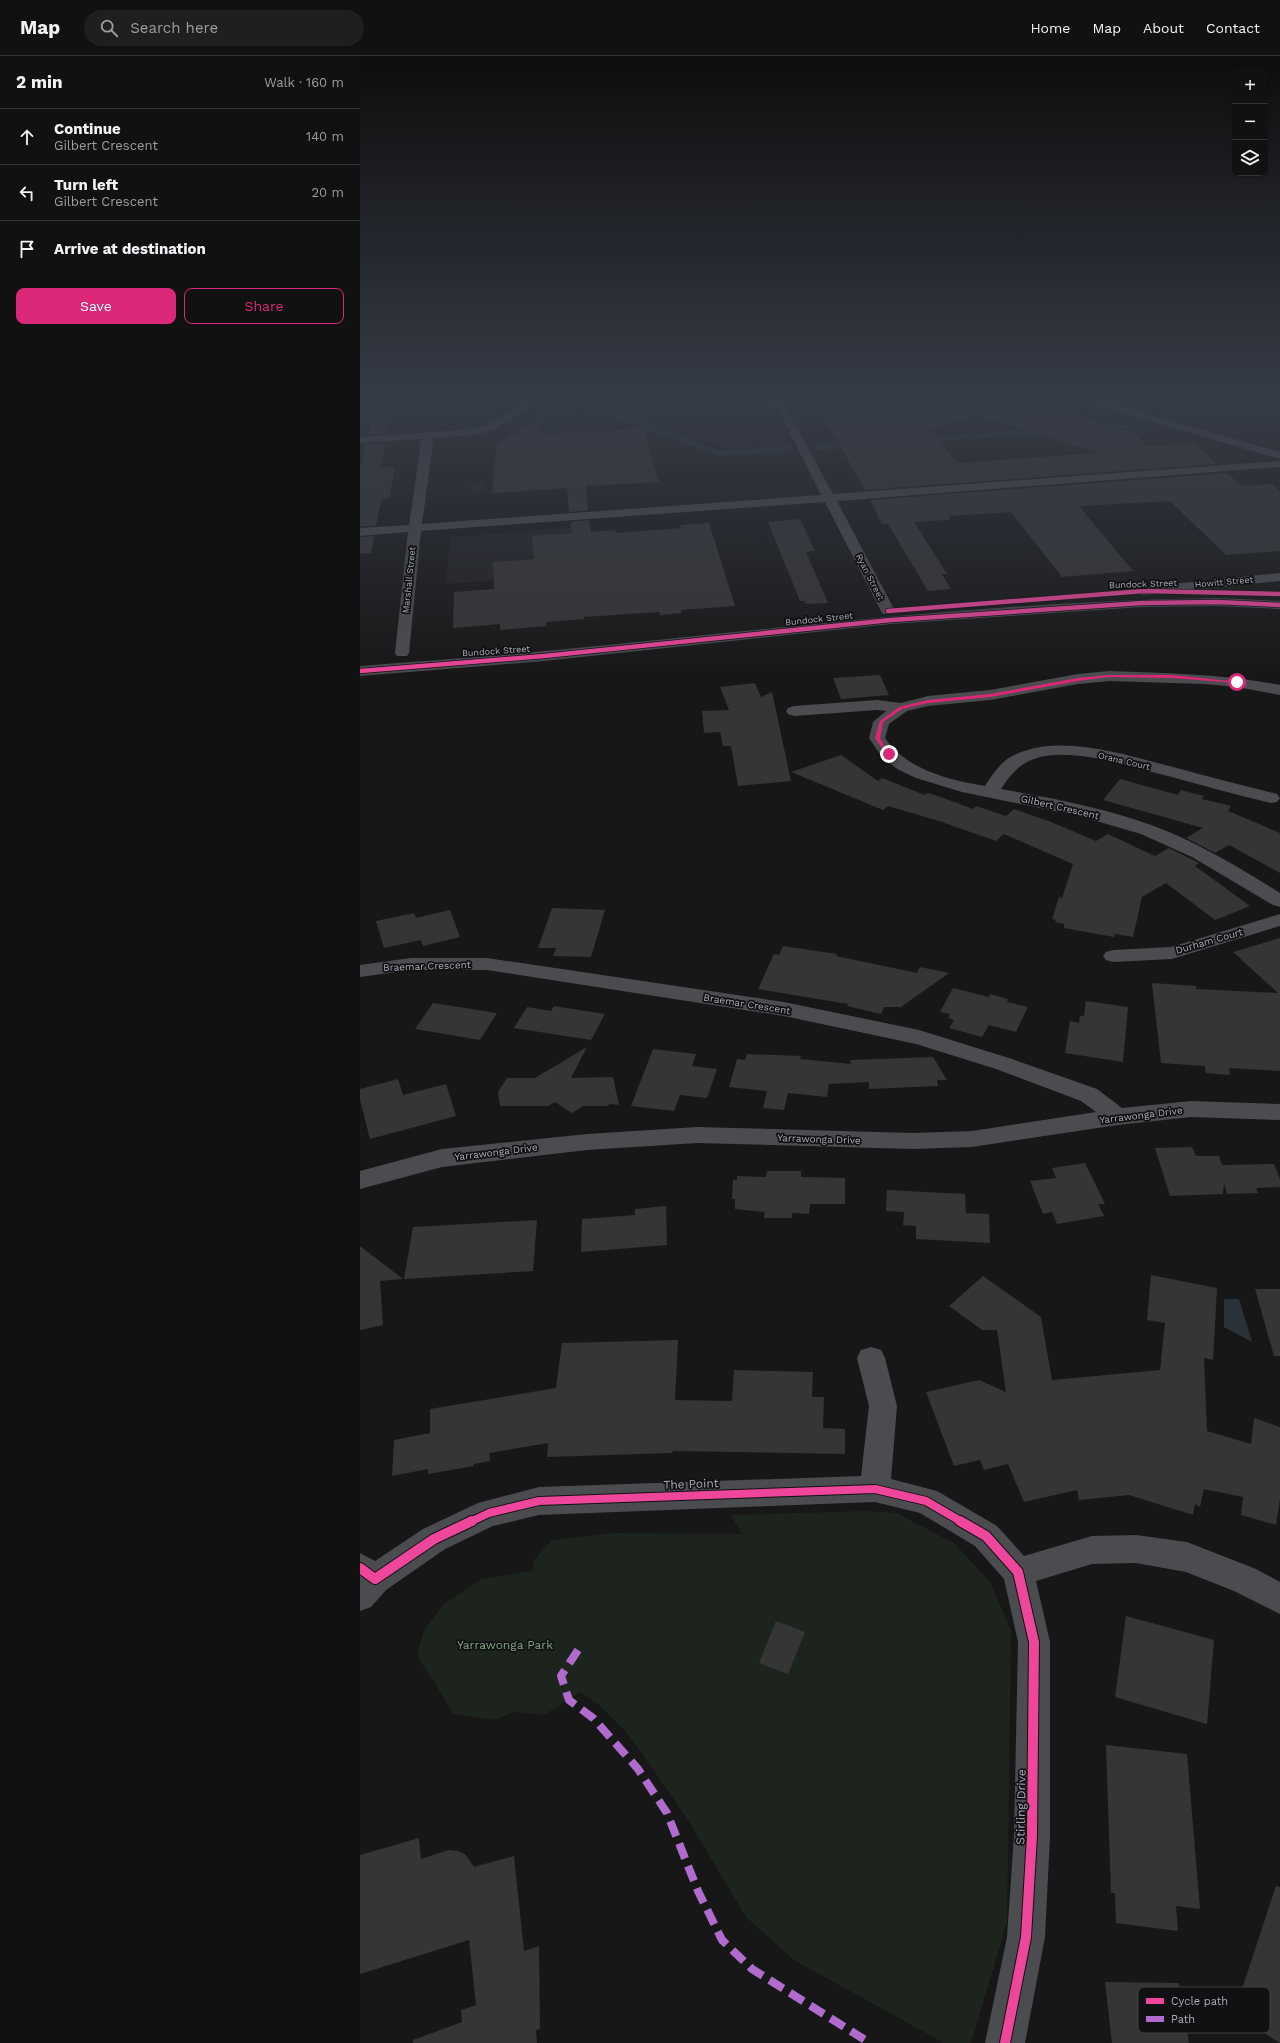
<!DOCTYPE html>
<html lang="en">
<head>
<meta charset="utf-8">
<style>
	body { margin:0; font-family:"Work Sans",sans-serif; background:#1e1f1f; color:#f1f3f6 }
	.controls { position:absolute; right:12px; top:12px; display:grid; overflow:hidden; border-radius:8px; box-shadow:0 1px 3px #0004 }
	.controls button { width:36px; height:36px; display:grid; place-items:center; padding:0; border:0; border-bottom:1px solid #303131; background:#111; color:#f1f3f6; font:20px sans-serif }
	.stop { position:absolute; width:12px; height:12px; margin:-9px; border:3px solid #db2777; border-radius:50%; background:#fff }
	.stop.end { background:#db2777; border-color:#fff; box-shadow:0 1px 4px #0008 }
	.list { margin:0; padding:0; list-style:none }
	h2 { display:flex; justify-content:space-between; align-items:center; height:52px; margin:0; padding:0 16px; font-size:17px }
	h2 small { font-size:13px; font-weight:400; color:#9c9d9f }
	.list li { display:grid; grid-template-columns:26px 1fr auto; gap:12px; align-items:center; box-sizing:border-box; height:56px; padding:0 16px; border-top:1px solid #303131 }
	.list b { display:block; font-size:15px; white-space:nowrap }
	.list p { margin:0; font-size:13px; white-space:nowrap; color:#9c9d9f }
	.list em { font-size:13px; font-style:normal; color:#9c9d9f }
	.actions { display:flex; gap:8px; padding:12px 16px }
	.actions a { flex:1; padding:9px 0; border:1px solid #db2777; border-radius:8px; text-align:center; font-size:14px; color:#db2777 }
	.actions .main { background:#db2777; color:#fff }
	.icon { flex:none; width:22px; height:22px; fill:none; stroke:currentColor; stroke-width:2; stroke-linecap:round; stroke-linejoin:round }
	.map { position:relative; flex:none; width:920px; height:1987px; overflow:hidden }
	header { display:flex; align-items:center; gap:24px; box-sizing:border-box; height:56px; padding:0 20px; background:#111; border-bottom:1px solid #303131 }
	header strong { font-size:19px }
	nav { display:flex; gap:22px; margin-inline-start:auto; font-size:14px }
	.search { width:280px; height:36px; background:#1e1f1f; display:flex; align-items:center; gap:10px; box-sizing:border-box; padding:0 14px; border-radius:22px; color:#9c9d9f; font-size:15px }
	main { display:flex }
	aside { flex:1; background:#111 }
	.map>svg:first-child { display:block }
</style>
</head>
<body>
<header>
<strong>Map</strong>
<div class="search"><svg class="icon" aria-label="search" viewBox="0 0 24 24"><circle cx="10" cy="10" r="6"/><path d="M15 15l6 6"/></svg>Search here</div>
<nav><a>Home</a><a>Map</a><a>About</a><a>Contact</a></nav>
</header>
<main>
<aside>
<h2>2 min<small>Walk · 160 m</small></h2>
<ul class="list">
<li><svg class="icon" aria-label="ahead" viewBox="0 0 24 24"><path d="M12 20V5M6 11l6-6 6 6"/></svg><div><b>Continue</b><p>Gilbert Crescent</p></div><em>140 m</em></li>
<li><svg class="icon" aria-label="left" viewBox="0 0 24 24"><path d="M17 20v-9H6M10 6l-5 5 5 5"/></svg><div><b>Turn left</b><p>Gilbert Crescent</p></div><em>20 m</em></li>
<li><svg class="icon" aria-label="arrive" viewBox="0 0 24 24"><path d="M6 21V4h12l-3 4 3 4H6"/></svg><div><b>Arrive at destination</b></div></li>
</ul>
<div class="actions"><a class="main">Save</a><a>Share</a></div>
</aside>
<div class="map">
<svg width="920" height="1987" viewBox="0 0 920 1987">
	<rect width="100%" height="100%" fill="#171717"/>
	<g fill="#212123">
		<path d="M 232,344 L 391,344 L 410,353 L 428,388 L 366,392 Z"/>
		<path d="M 222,471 L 232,517 L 86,528 L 90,481 Z"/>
	</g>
	<g fill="#1d241e">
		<path d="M 186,348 L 217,354 L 218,357 L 224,360 L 207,363 L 207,366 L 191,371 L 161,362 Z"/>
		<path d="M 125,426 L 125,436 L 110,437 L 110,427 Z"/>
		<path d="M 508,1455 L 537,1457 L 595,1488 L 631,1527 L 651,1575 L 647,1866 L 611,1987 L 584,1987 L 434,1904 L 386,1861 L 328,1764 L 286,1703 L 265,1675 L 239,1649 L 221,1636 L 184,1659 L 155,1656 L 134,1664 L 94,1658 L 57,1599 L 64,1574 L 83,1549 L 121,1523 L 172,1515 L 174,1504 L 192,1484 L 254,1477 L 382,1478 L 371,1459 Z"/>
	</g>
	<g fill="#2a3239">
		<path d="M 0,344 L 102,344 L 0,367 Z"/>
		<path d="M 210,344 L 225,344 L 362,395 L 431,389 L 434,395 L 423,398 L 357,400 Z"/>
		<path d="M 771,367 L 784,371 L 457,394 L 454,388 Z"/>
		<path d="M 864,1243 L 879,1243 L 892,1286 L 864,1271 Z"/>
	</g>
	<g fill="#353536" fill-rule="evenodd">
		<path d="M 454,344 L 685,344 L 698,347 L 755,375 L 770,374 L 788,390 L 834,387 L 857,408 L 505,434 ZM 616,359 L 738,397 L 597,407 L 571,374 Z"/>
		<path d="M 12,362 L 29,365 L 26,378 L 8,379 Z"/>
		<path d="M 174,367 L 182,378 L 239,376 L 283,372 L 299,426 L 226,430 L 228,454 L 209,456 L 207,432 L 132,437 L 136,389 Z"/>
		<path d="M 25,387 L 21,411 L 35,411 L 30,442 L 21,443 L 16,470 L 0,470 L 0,413 L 6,388 Z"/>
		<path d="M 867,417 L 882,430 L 912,428 L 920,435 L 920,495 L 866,499 L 810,445 L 719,450 L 773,515 L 702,521 L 651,456 L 589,460 L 591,463 L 586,464 L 554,466 L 587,518 L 582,518 L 591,533 L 568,535 L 528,468 L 522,468 L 510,444 Z"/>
		<path d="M 440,463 L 455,495 L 446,496 L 468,547 L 446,548 L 444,545 L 440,545 L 408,466 Z"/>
		<path d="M 229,464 L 231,476 L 255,474 L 256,477 L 321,472 L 320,469 L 349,467 L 375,550 L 321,554 L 322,557 L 300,559 L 299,556 L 224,561 L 224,563 L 186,566 L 186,570 L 140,574 L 140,568 L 93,572 L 94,536 L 134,533 L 133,506 L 174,503 L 172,480 L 212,477 L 210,466 Z"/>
		<path d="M 14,480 L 11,498 L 0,497 L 0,481 Z"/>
		<path d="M 520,619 L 529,639 L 481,643 L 473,622 Z"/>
		<path d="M 395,627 L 401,641 L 412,636 L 431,725 L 378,730 L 371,690 L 363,690 L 360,676 L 344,677 L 342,655 L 369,654 L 360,631 Z"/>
		<path d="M 481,699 L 518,725 L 522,722 L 565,739 L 568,737 L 578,740 L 613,753 L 616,750 L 646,760 L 654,753 L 691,766 L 736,785 L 748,778 L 795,800 L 809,792 L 839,807 L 835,810 L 890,850 L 855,864 L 806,827 L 782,841 L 773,881 L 755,878 L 754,881 L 704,872 L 704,868 L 695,866 L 696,864 L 692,863 L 699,841 L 702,842 L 713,808 L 644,778 L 636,785 L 579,765 L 528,750 L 523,754 L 431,716 Z"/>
		<path d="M 760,723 L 818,739 L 821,734 L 844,740 L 842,743 L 871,750 L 868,755 L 920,777 L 920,817 L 869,789 L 855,797 L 826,782 L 843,772 L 743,744 Z"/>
		<path d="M 192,852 L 245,854 L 231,901 L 193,900 L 196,892 L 178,892 Z"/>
		<path d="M 90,854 L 100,881 L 63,890 L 61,884 L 24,892 L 16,865 L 54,857 L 56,862 Z"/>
		<path d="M 920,882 L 920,1015 L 869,1012 L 870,1019 L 846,1017 L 845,1010 L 801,1007 L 792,927 L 836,930 L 836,933 L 918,937 L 873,896 Z"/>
		<path d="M 423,890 L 477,898 L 476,900 L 557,917 L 560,911 L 589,917 L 538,953 L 540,951 L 524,951 L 521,958 L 487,950 L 488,948 L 398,933 L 414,898 L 419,899 Z"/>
		<path d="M 593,932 L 629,941 L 630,938 L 648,943 L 647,946 L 668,951 L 656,976 L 629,969 L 622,981 L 589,972 L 594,964 L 588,962 L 590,958 L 580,956 Z"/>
		<path d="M 726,945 L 768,951 L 763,1006 L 705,997 L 710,965 L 719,967 L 720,960 L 724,960 Z"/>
		<path d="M 73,947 L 137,957 L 120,984 L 55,973 Z"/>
		<path d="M 194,950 L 245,958 L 231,984 L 154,972 L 167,951 L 191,955 Z"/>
		<path d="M 227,991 L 211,1022 L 253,1021 L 259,1049 L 249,1048 L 248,1050 L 223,1050 L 212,1057 L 195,1046 L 188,1050 L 140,1050 L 138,1036 L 147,1022 L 175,1022 Z"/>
		<path d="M 293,993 L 336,998 L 332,1010 L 357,1013 L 347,1042 L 320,1039 L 314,1055 L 271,1050 Z"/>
		<path d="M 387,998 L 441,1000 L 440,1003 L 491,1008 L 490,1004 L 573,1001 L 587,1024 L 577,1024 L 578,1030 L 509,1033 L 509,1026 L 469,1028 L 467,1041 L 428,1037 L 424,1054 L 403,1052 L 407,1035 L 369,1031 L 377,1003 L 385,1004 Z"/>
		<path d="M 38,1023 L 43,1039 L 86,1028 L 96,1060 L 10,1083 L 0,1043 L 0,1033 Z"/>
		<path d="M 832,1091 L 836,1100 L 859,1100 L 862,1109 L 914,1108 L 920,1123 L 920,1131 L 896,1132 L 898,1137 L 867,1138 L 864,1127 L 863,1138 L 810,1140 L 795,1092 Z"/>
		<path d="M 725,1107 L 745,1148 L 738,1148 L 744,1160 L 697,1168 L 692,1156 L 683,1158 L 670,1125 L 696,1122 L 692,1112 Z"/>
		<path d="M 407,1115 L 441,1115 L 441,1121 L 485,1122 L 485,1148 L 450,1148 L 449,1158 L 432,1157 L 432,1162 L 404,1162 L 405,1156 L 375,1153 L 375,1143 L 372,1143 L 373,1124 L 377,1124 L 377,1120 L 406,1121 Z"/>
		<path d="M 527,1134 L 605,1138 L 606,1157 L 629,1158 L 630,1187 L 556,1183 L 556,1170 L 543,1169 L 544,1156 L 526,1155 Z"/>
		<path d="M 306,1150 L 307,1189 L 221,1196 L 222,1163 L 275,1159 L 275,1153 Z"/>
		<path d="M 177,1164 L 173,1215 L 44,1223 L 53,1171 Z"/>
		<path d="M 0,1190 L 43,1223 L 20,1225 L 23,1269 L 0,1274 Z"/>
		<path d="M 791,1219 L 857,1232 L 853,1304 L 844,1302 L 847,1375 L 891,1388 L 894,1362 L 920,1371 L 920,1443 L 916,1469 L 881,1459 L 883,1441 L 844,1433 L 840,1451 L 835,1448 L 833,1459 L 769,1439 L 719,1444 L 717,1434 L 664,1446 L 648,1408 L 624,1414 L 620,1404 L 594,1410 L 566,1336 L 619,1324 L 646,1336 L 637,1274 L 622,1274 L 589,1250 L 623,1220 L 681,1261 L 692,1324 L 800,1314 L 805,1267 L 787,1264 Z"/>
		<path d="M 895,1233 L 920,1233 L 920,1300 L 914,1300 Z"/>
		<path d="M 318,1284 L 315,1344 L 372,1345 L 374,1314 L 453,1316 L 452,1341 L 464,1341 L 463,1372 L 485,1373 L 485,1398 L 313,1395 L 312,1397 L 187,1401 L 188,1387 L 129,1397 L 130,1405 L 114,1408 L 114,1410 L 68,1418 L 68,1413 L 32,1420 L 34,1384 L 70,1377 L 70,1353 L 196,1332 L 202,1287 Z"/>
		<path d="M 766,1560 L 854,1584 L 847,1668 L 755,1641 Z"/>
		<path d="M 416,1565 L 445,1576 L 428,1618 L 399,1607 Z"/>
		<path d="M 746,1689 L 827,1698 L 840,1853 L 816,1850 L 818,1875 L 756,1867 L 755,1837 L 751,1837 Z"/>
		<path d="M 59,1782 L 61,1803 L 89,1794 L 98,1795 L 105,1798 L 114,1811 L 154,1800 L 164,1895 L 179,1890 L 180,1973 L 176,1974 L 177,1987 L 53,1987 L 53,1984 L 102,1966 L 101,1954 L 116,1949 L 109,1884 L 0,1918 L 0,1799 Z"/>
		<path d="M 916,1830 L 920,1831 L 920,1987 L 894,1971 L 901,1949 L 881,1936 Z"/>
		<path d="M 745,1926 L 819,1927 L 829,1987 L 752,1987 Z"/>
	</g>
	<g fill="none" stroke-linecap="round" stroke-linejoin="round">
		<g fill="#4b4c50" fill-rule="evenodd">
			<path d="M 170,344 L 174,345 L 175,347 L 174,349 L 133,374 L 116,379 L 71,382 L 73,387 L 62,468 L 461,439 L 420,357 L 416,352 L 403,344 L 416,344 L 424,348 L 473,438 L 920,405 L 920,411 L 477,445 L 535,555 L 533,558 L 523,558 L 521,555 L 465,446 L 61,475 L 49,597 L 47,600 L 37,600 L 35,597 L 48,476 L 0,480 L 0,472 L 49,469 L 61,387 L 60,383 L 0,387 L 0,381 L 115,373 L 125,370 Z"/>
			<path d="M 724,344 L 739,344 L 920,396 L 920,403 L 725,346 Z"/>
			<path d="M 920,517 L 920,525 L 784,539 L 779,538 L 777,535 L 779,532 L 784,531 Z"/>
			<path d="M 749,615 C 808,617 861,618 920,629 L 920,639 L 877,631 L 844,628 L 749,625 L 718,628 L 630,644 L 568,650 L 547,655 L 529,668 L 525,682 C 547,714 589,724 625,730 C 633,718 640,706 654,699 C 701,676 769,700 817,712 C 850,721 884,730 917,738 L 920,742 L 917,746 L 911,747 C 877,739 842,729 808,720 C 772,711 709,690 674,703 C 658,709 650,719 641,733 C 692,742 745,752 794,770 C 839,787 880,812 920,837 L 920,851 L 913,849 L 832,801 L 781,778 L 719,760 L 602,736 L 556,722 L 539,714 L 523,703 L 509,682 L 513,666 L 526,655 L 517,654 L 434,660 L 428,658 L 426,655 L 428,652 L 434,650 L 517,644 L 541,647 L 568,640 L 630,634 L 718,618 Z"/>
			<path d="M 920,858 L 920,870 L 812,903 L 753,906 L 746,904 L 743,900 L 746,896 L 753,894 L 811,891 Z"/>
			<path d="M 51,902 L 127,902 L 424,946 L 559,974 L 652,1003 L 737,1033 L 762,1052 L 831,1045 L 920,1048 L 920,1064 L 831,1061 L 758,1069 L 612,1091 L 553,1093 L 337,1087 L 227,1094 L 82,1111 L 0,1133 L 0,1115 L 82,1093 L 227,1078 L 337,1071 L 553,1077 L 612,1075 L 736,1056 L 721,1045 L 636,1013 L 556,988 L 424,960 L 127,914 L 51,914 L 0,921 L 0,909 Z"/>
			<path d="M 511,1291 L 521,1294 L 525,1302 L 537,1350 L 531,1423 L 577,1435 L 637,1470 L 664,1500 L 732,1480 L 776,1479 L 827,1486 L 896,1513 L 920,1526 L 920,1558 L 874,1535 L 826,1516 L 776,1507 L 732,1508 L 676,1525 L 690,1586 L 690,1780 L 685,1881 L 665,1987 L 625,1987 L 647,1881 L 654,1780 L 658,1586 L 644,1523 L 615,1490 L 560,1457 L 515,1446 L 179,1459 L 133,1470 L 85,1493 L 26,1534 L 11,1551 L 0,1555 L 0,1497 L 15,1505 L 63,1473 L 118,1447 L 179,1431 L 501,1420 L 509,1350 L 497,1302 L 501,1294 Z"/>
		</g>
		<path fill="#4a4a4e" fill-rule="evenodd" d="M 857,542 L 920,545 L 920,553 L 857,550 L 782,551 L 531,568 L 184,605 L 0,620 L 0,610 C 62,605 124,601 185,595 C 409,574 632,545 857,542 Z"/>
		<path stroke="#b06ccc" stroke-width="8" stroke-dasharray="16 8" stroke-linecap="butt" d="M 218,1594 L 201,1620 L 209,1644 L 233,1662 L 278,1713 L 307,1757 L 338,1835 L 362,1884 L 392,1913 L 510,1987"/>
		<defs>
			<g id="cycleway-far2">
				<path d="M 528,555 L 784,535 L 920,538"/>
				<path d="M 0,615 L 184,600 L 531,564 L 782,547 L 857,546 L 920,549"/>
			</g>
			<path id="cycleway-far1" d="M 110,1466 L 129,1457 L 179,1445 L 515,1433 L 566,1445 L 602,1466"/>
			<g id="cycleway">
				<path d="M 600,1465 L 626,1480 L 658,1516 L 674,1586 L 672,1780 L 666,1881 L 645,1987"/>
				<path d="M 0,1512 L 15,1523 L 74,1483 L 112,1465"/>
			</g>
		</defs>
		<use href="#cycleway-far2" stroke="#111113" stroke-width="6"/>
		<use href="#cycleway-far1" stroke="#111113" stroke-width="10"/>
		<use href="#cycleway" stroke="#111113" stroke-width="12"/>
		<use href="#cycleway-far2" stroke="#ed469a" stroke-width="4.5"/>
		<use href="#cycleway-far1" stroke="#ed469a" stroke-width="8"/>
		<use href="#cycleway" stroke="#ed469a" stroke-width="10"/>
	</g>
	<linearGradient id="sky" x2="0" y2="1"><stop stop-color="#0d0d0d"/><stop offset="0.55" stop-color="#363c47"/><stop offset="1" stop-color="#363c47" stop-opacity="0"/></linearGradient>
	<rect width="920" height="622" fill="url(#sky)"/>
	<path fill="#db2777" d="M 749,619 L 812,619 L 879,626 L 877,627 L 812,622 L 749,621 L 718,625 L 630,641 L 568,647 L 542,653 L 523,666 L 520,682 L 530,699 L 527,699 L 515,682 L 520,665 L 539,651 L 568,644 L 630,638 L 718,622 Z"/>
	<g text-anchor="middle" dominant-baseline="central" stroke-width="3.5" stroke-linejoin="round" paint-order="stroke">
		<g font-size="9" fill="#a8adb8" stroke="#111113">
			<text transform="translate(510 521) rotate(63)">Ryan Street</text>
			<text transform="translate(49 524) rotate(-84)">Marshall Street</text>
			<text transform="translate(864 526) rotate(-5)">Howitt Street</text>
			<text transform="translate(783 528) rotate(-2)">Bundock Street</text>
			<text transform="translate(459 563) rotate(-6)">Bundock Street</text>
			<text transform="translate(136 595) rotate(-4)">Bundock Street</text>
			<text transform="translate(764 705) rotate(13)">Orana Court</text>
		</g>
		<g font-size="10" fill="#a8adb8" stroke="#111113">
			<text transform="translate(700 751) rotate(13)">Gilbert Crescent</text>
			<text transform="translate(849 885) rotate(-16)">Durham Court</text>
			<text transform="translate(67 910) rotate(-2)">Braemar Crescent</text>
			<text transform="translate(387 948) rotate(9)">Braemar Crescent</text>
			<text transform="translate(781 1059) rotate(-7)">Yarrawonga Drive</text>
			<text transform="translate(459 1083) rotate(2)">Yarrawonga Drive</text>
			<text transform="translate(136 1096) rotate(-7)">Yarrawonga Drive</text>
		</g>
		<g font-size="12" fill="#a8adb8" stroke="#111113">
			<text transform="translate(331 1428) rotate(-2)">The Point</text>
			<text transform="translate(661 1751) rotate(-89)">Stirling Drive</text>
		</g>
		<g font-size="12" fill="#7fa381" stroke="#111113">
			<text x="145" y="1589">Yarrawonga Park</text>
		</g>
	</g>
	<rect x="778" y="1931" width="132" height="46" rx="6" fill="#111113" stroke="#3e4045" stroke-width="1"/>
	<rect x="786" y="1942" width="18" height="6" fill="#ed469a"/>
	<rect x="786" y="1960" width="18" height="6" fill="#b06ccc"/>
	<g font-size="11" fill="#a8adb8">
		<text x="811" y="1949">Cycle path</text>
		<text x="811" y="1967">Path</text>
	</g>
</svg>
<div class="controls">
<button>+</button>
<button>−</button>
<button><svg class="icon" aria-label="layers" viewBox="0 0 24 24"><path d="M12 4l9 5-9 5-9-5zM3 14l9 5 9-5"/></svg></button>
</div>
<div class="stop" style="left:877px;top:626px"></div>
<div class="stop end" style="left:529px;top:698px"></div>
</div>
</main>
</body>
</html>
